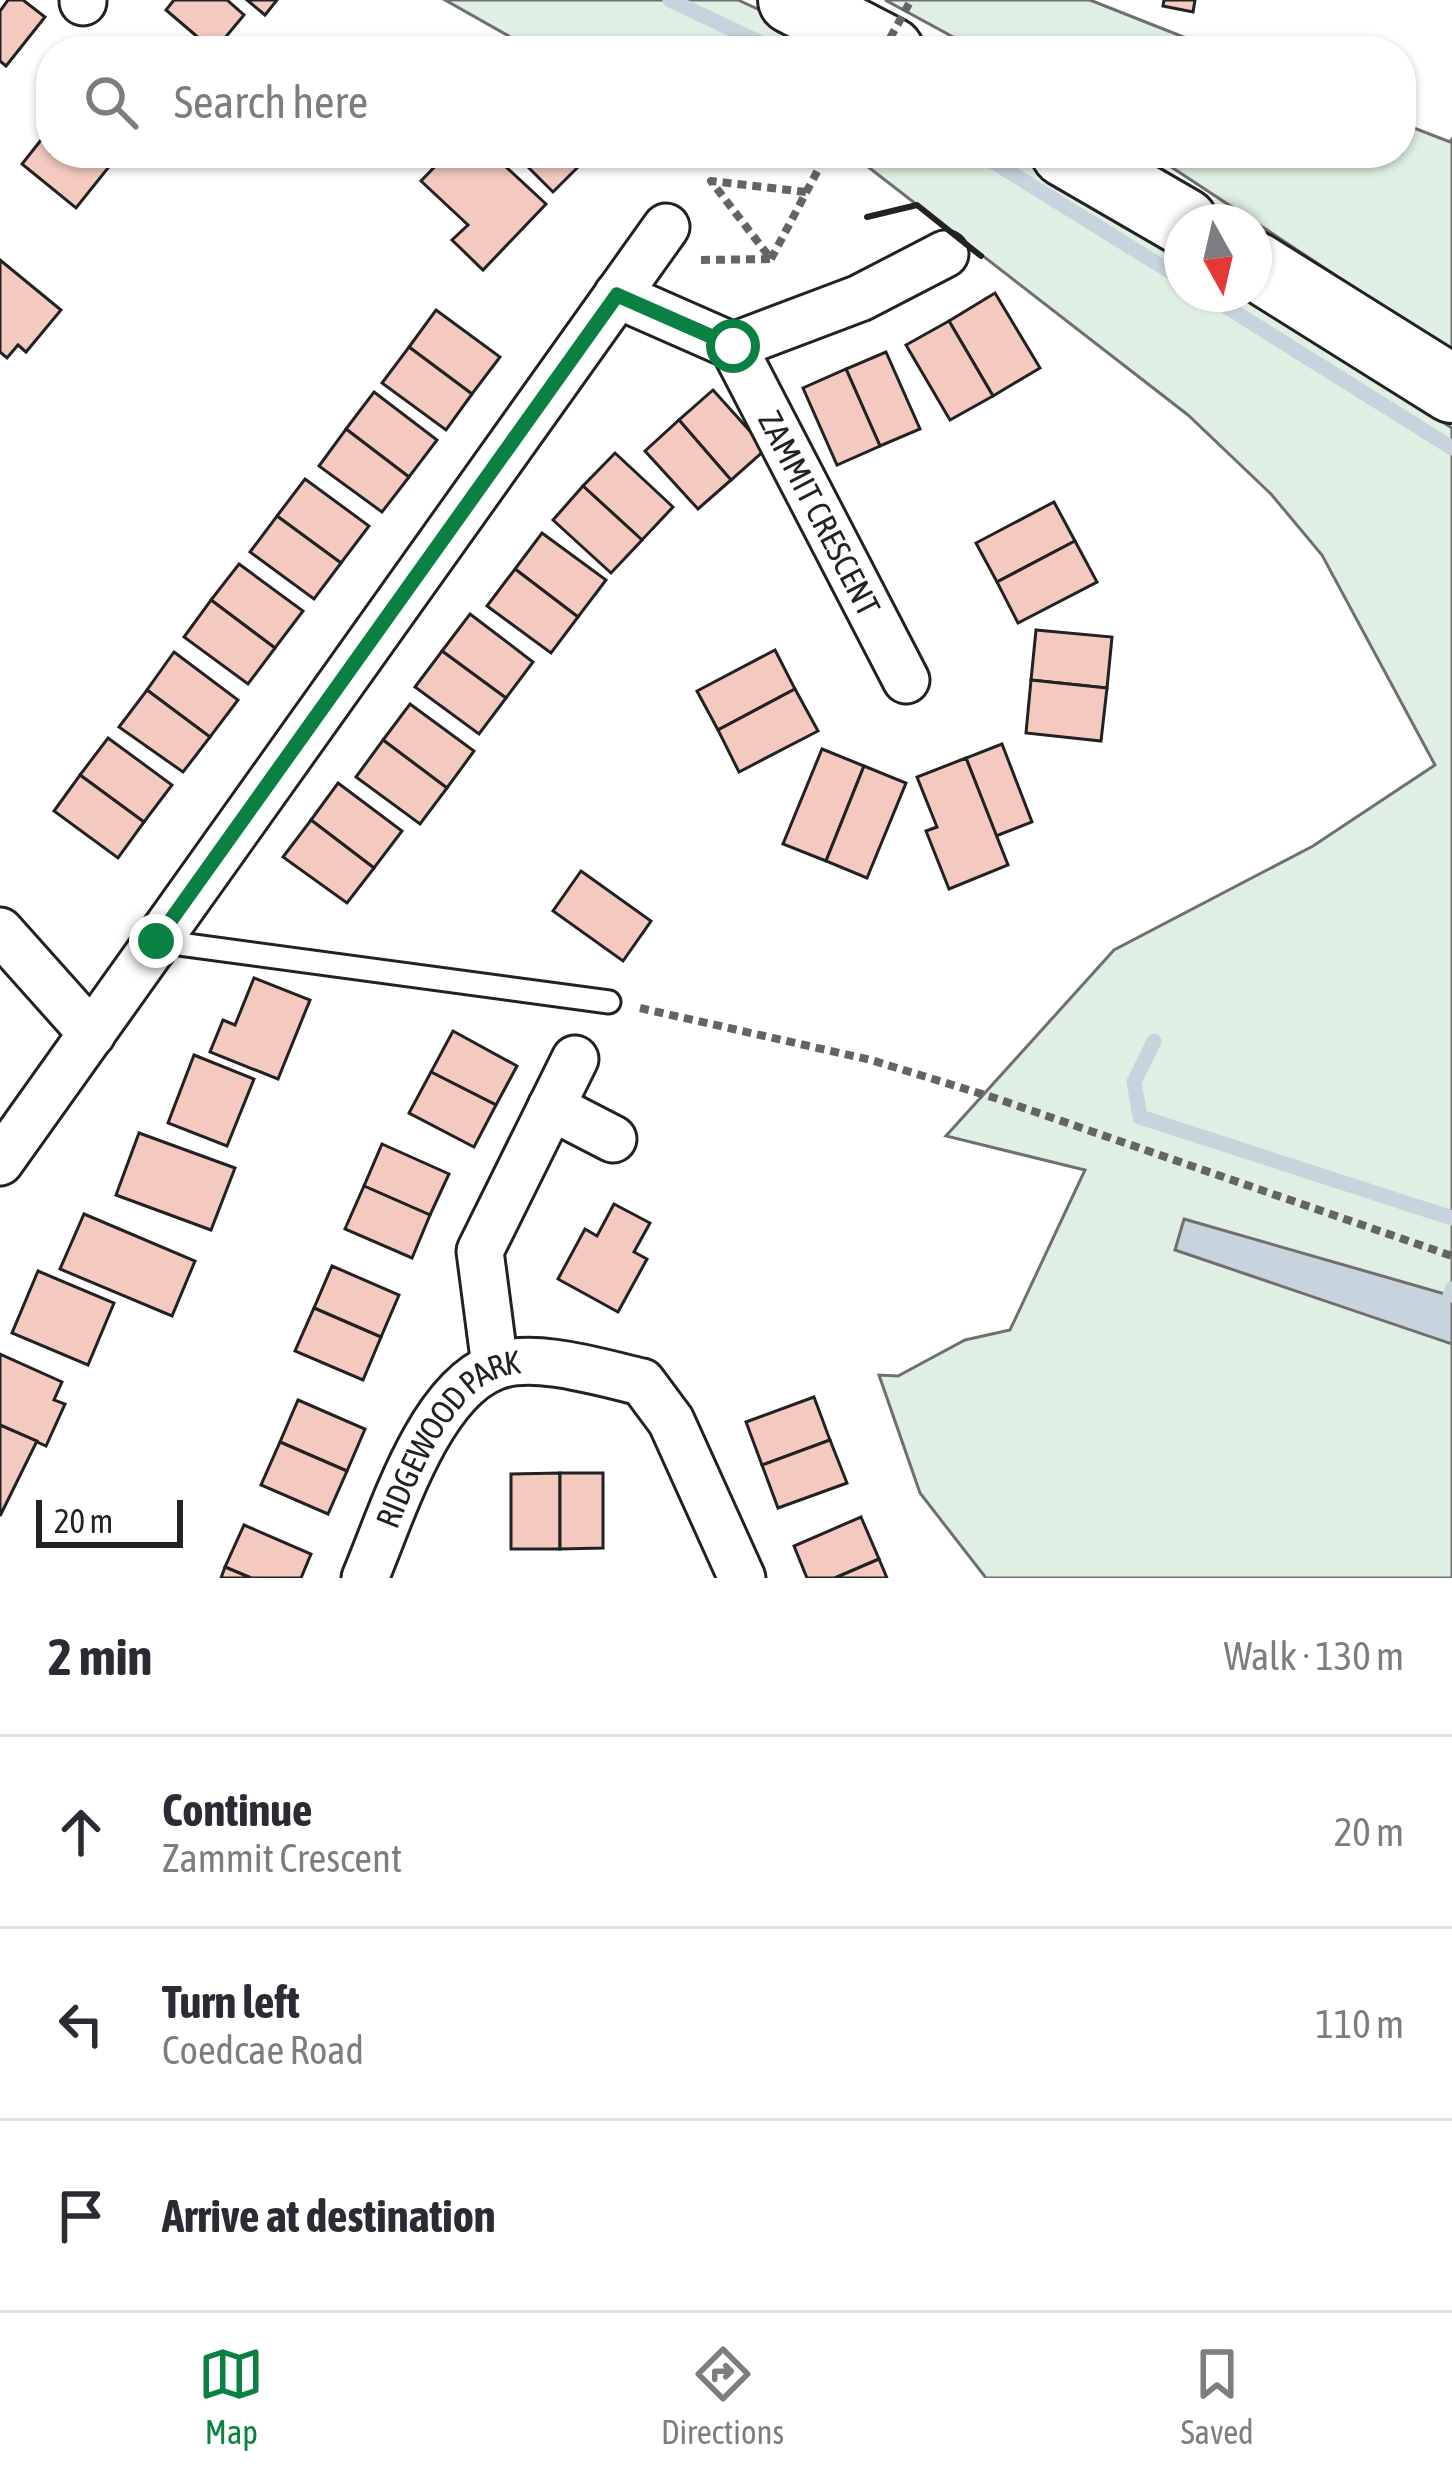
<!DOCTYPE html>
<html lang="en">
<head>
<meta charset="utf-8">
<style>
	body { margin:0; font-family:"Asap Condensed",sans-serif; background:#f7f7f7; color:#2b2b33 }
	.compass { position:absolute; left:1164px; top:204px; width:108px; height:108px; border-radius:50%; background:#fff; box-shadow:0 3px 9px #0004; rotate:172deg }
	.scale { position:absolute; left:36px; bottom:30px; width:147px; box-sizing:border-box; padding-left:12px; border:6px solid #222; border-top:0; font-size:33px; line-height:42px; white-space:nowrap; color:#222; -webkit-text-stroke:9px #fff; paint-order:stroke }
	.stop { position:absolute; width:36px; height:36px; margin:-27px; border:9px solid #0b8043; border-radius:50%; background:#fff }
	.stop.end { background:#0b8043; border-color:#fff; box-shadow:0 3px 12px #0008 }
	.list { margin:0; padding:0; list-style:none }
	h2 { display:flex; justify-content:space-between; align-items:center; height:156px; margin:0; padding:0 48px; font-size:51px }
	h2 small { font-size:39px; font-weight:400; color:#7c7c81 }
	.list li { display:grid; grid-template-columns:78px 1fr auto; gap:36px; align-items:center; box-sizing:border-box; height:192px; padding:0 48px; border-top:3px solid #e1e1e2 }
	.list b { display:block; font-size:45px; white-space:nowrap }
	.list p { margin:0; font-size:39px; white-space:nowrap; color:#7c7c81 }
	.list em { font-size:39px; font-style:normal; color:#7c7c81 }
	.icon { flex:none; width:66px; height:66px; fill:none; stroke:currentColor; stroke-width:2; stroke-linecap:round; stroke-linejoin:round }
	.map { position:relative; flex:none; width:1452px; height:1578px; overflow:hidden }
	.search { position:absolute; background:#fff; box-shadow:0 3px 9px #0004; left:36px; right:36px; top:36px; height:132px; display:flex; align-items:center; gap:30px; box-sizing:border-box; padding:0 42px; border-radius:48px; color:#7c7c81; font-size:45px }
	.sheet { height:732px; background:#fff }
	nav { display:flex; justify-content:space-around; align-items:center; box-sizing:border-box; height:168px; border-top:3px solid #e1e1e2; background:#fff; font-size:33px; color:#7c7c81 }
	nav a { display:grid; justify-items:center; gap:6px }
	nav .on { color:#0b8043 }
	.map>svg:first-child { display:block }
</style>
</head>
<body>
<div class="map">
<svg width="1452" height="1578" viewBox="0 0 1452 1578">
	<rect width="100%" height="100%" fill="#fff"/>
	<g fill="#e0efe3" stroke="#6f6f6f" stroke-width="3">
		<path d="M 445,0 L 738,0 L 849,51 L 535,51 Z"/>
		<path d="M 885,0 L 1090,0 L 1219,51 L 979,51 Z"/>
		<path d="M 1401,123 L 1450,142 L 1452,139 L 1452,352 L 1150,153 L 1401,153 Z"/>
		<path d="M 658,153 L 1021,153 L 1182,256 L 1182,294 L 1242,294 L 1452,428 L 1452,1578 L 986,1578 L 920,1493 L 879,1375 L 898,1376 L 965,1340 L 1010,1330 L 1085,1170 L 946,1136 L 1114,950 L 1313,846 L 1435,765 L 1322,555 L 1271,494 L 1188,415 L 867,166 Z"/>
	</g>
	<path fill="#c7d3dd" stroke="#6f6f6f" stroke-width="3" d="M 1184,1219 L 1452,1296 L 1452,1344 L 1175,1250 Z"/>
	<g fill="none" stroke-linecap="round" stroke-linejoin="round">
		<g stroke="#c7d3dd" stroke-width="15">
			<path d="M 670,0 L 778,51"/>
			<path d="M 979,153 L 1182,279"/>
			<path d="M 1206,294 L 1452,448"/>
			<path d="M 1154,1041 L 1134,1082 L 1140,1117 L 1452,1218"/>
			<path d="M 1450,1295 L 1452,1289"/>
		</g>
	</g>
	<g fill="#f3c9c0" stroke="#222" stroke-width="3">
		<path d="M 8,0 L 23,0 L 45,17 L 6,66 L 0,61 L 0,11 Z"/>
		<path d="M 174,0 L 227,0 L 244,15 L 214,51 L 166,10 Z"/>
		<path d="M 247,0 L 277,0 L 265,15 Z"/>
		<path d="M 1164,0 L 1195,0 L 1193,12 L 1163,6 Z"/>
		<path d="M 49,130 L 51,153 L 120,153 L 76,208 L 22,164 Z"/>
		<path d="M 448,153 L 491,153 L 546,204 L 483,270 L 452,240 L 468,225 L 421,181 Z"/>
		<path d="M 514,153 L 592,153 L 553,192 Z"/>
		<path d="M 0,260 L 61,310 L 26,352 L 18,345 L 7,358 L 0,352 Z"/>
		<path d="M 995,293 L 1040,368 L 993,396 L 949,321 Z"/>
		<path d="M 436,310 L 500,357 L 472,394 L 409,347 Z"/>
		<path d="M 949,321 L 993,396 L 950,420 L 906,345 Z"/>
		<path d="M 409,347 L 472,394 L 446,430 L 382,383 Z"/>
		<path d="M 886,352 L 920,429 L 880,446 L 846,369 Z"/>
		<path d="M 846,369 L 880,446 L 837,465 L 803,388 Z"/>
		<path d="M 713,390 L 766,449 L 731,480 L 679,420 Z"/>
		<path d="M 374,392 L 437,440 L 409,477 L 346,429 Z"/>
		<path d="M 679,420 L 731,480 L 698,509 L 645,451 Z"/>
		<path d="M 346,429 L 409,477 L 382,512 L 319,466 Z"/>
		<path d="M 615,453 L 673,507 L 642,540 L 583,486 Z"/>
		<path d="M 305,479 L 369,526 L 341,563 L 277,516 Z"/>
		<path d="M 583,486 L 642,540 L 611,573 L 553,520 Z"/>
		<path d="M 1054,502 L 1075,541 L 997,582 L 976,543 Z"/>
		<path d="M 277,516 L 341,563 L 314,599 L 250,552 Z"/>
		<path d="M 542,533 L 606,580 L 578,617 L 515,569 Z"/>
		<path d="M 1075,541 L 1097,582 L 1018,623 L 997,582 Z"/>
		<path d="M 239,564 L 303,611 L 275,648 L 211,600 Z"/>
		<path d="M 515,569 L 578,617 L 551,653 L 487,606 Z"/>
		<path d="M 211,600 L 275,648 L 248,684 L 184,637 Z"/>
		<path d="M 470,614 L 533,662 L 506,698 L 442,651 Z"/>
		<path d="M 1036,630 L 1112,637 L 1107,688 L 1031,680 Z"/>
		<path d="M 775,650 L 795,689 L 718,730 L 697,691 Z"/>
		<path d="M 442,651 L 506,698 L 479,734 L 415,687 Z"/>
		<path d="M 174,652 L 238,700 L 210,737 L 147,690 Z"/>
		<path d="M 1031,680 L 1107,688 L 1101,741 L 1026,733 Z"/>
		<path d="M 795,689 L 818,731 L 739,772 L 718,730 Z"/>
		<path d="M 147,690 L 210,737 L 183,772 L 119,727 Z"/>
		<path d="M 410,704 L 474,751 L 447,788 L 383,740 Z"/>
		<path d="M 108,738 L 172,785 L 144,822 L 80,775 Z"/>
		<path d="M 383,740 L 447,788 L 420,824 L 356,777 Z"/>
		<path d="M 1002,744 L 1032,822 L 996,836 L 966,758 Z"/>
		<path d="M 822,749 L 864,766 L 826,861 L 783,844 Z"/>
		<path d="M 966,758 L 1008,865 L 949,889 L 926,831 L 937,827 L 917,777 Z"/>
		<path d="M 864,766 L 906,783 L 867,878 L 826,861 Z"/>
		<path d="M 80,775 L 144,822 L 118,858 L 54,811 Z"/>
		<path d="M 338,783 L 402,831 L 374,868 L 311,820 Z"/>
		<path d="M 311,820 L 374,868 L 347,903 L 283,857 Z"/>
		<path d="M 581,871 L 651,921 L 623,961 L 553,911 Z"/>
		<path d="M 254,978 L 310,1000 L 278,1079 L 210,1052 L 223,1020 L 235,1025 Z"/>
		<path d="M 453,1031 L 517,1066 L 496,1105 L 431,1072 Z"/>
		<path d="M 194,1055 L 254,1079 L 227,1146 L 168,1123 Z"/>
		<path d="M 431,1072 L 496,1105 L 474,1147 L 409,1113 Z"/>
		<path d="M 139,1133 L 235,1168 L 211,1230 L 116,1195 Z"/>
		<path d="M 382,1144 L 449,1174 L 430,1215 L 364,1186 Z"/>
		<path d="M 364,1186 L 430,1215 L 412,1258 L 345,1229 Z"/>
		<path d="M 614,1204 L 650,1223 L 634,1252 L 647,1259 L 618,1312 L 558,1279 L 585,1229 L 597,1236 Z"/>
		<path d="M 84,1214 L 195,1261 L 172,1316 L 60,1269 Z"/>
		<path d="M 332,1266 L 399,1295 L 381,1337 L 314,1308 Z"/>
		<path d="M 38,1271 L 114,1303 L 88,1365 L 12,1333 Z"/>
		<path d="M 314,1308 L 381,1337 L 363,1380 L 295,1351 Z"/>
		<path d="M 0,1354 L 62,1382 L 54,1400 L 65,1404 L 46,1446 L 0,1425 Z"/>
		<path d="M 814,1397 L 830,1440 L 762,1465 L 746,1422 Z"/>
		<path d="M 298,1400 L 365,1429 L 347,1471 L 280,1442 Z"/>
		<path d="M 0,1425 L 37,1441 L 0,1516 Z"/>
		<path d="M 830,1440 L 847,1483 L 778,1508 L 762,1465 Z"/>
		<path d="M 280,1442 L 347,1471 L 328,1514 L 261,1485 Z"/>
		<path d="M 560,1473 L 560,1549 L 511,1549 L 511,1474 Z"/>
		<path d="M 560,1473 L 603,1473 L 603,1548 L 560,1549 Z"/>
		<path d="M 861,1517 L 879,1559 L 835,1578 L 807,1578 L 794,1546 Z"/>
		<path d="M 244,1525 L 311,1554 L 301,1578 L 251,1578 L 225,1567 Z"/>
		<path d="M 879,1559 L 887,1578 L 835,1578 Z"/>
		<path d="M 225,1567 L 251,1578 L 221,1578 Z"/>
	</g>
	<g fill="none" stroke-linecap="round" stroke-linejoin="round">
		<defs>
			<path id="lane" d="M 157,941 L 609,1002"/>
			<g id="street">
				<path d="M 83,0 L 83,2"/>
				<path id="s1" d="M 617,295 L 733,346 L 906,680"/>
				<path d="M 733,346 L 860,298 L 945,254"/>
				<path d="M 0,931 L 92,1034"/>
				<path d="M 551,1107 L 613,1139"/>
				<path d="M 0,1162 L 666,227"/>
				<path d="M 495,1366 L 480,1251 L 575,1059"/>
				<path id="s2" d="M 365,1578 C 391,1517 428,1393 494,1367 C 533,1351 602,1373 642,1382 L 671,1421 L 742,1578"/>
			</g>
			<g id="primary">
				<path d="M 792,0 L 890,51"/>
				<path d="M 1065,153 L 1184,222"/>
				<path d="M 1254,265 L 1452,389"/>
			</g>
		</defs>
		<use href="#lane" stroke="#222" stroke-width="27"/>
		<use href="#street" stroke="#222" stroke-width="51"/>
		<use href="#primary" stroke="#222" stroke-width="72"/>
		<g stroke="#646464" stroke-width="8" stroke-dasharray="9 6" stroke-linecap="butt">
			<path d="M 771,259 L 827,153"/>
			<path d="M 701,260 L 771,259 L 711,181 L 806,192"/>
			<path d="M 640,1008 L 871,1060 L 995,1098 L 1452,1256"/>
		</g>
		<use href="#lane" stroke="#fff" stroke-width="21"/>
		<use href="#street" stroke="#fff" stroke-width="45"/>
		<use href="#primary" stroke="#fff" stroke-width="66"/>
		<path stroke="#646464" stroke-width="8" stroke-dasharray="9 6" stroke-linecap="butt" d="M 883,51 L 911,0"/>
		<path stroke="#222" stroke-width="6" d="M 867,217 L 917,205 L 981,256"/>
	</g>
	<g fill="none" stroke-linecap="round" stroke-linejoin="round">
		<path stroke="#0b8043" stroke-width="15" d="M 156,941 L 617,295 L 733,346"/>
	</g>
	<g text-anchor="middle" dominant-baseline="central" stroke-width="9" stroke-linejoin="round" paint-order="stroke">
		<g font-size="33" fill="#222" stroke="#fff">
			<text stroke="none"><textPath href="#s1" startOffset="315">ZAMMIT CRESCENT</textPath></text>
			<text stroke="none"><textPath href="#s2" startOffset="168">RIDGEWOOD PARK</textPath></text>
		</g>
	</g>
</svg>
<svg class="compass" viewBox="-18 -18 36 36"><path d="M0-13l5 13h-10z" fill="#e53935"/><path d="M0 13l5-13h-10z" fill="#7c7c81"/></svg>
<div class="scale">20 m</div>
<div class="stop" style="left:733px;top:346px"></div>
<div class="stop end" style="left:156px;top:941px"></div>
<div class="search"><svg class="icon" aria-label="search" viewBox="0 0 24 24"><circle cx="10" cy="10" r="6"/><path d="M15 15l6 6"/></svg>Search here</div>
</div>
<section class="sheet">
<h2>2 min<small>Walk · 130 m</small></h2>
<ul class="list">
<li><svg class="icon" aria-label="ahead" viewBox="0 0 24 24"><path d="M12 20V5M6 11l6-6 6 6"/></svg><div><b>Continue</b><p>Zammit Crescent</p></div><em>20 m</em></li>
<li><svg class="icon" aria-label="left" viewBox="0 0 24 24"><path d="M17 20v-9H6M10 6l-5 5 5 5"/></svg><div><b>Turn left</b><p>Coedcae Road</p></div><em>110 m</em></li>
<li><svg class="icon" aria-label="arrive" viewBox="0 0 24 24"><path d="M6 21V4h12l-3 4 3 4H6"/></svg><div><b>Arrive at destination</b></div></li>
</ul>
</section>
<nav>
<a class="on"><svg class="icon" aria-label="map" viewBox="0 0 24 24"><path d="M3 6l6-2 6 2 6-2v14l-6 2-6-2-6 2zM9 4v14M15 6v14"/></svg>Map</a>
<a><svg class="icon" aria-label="directions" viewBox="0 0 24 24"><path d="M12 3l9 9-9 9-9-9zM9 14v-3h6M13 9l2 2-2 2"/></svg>Directions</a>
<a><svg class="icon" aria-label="saved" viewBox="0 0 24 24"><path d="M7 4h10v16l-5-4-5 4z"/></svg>Saved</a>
</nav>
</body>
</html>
